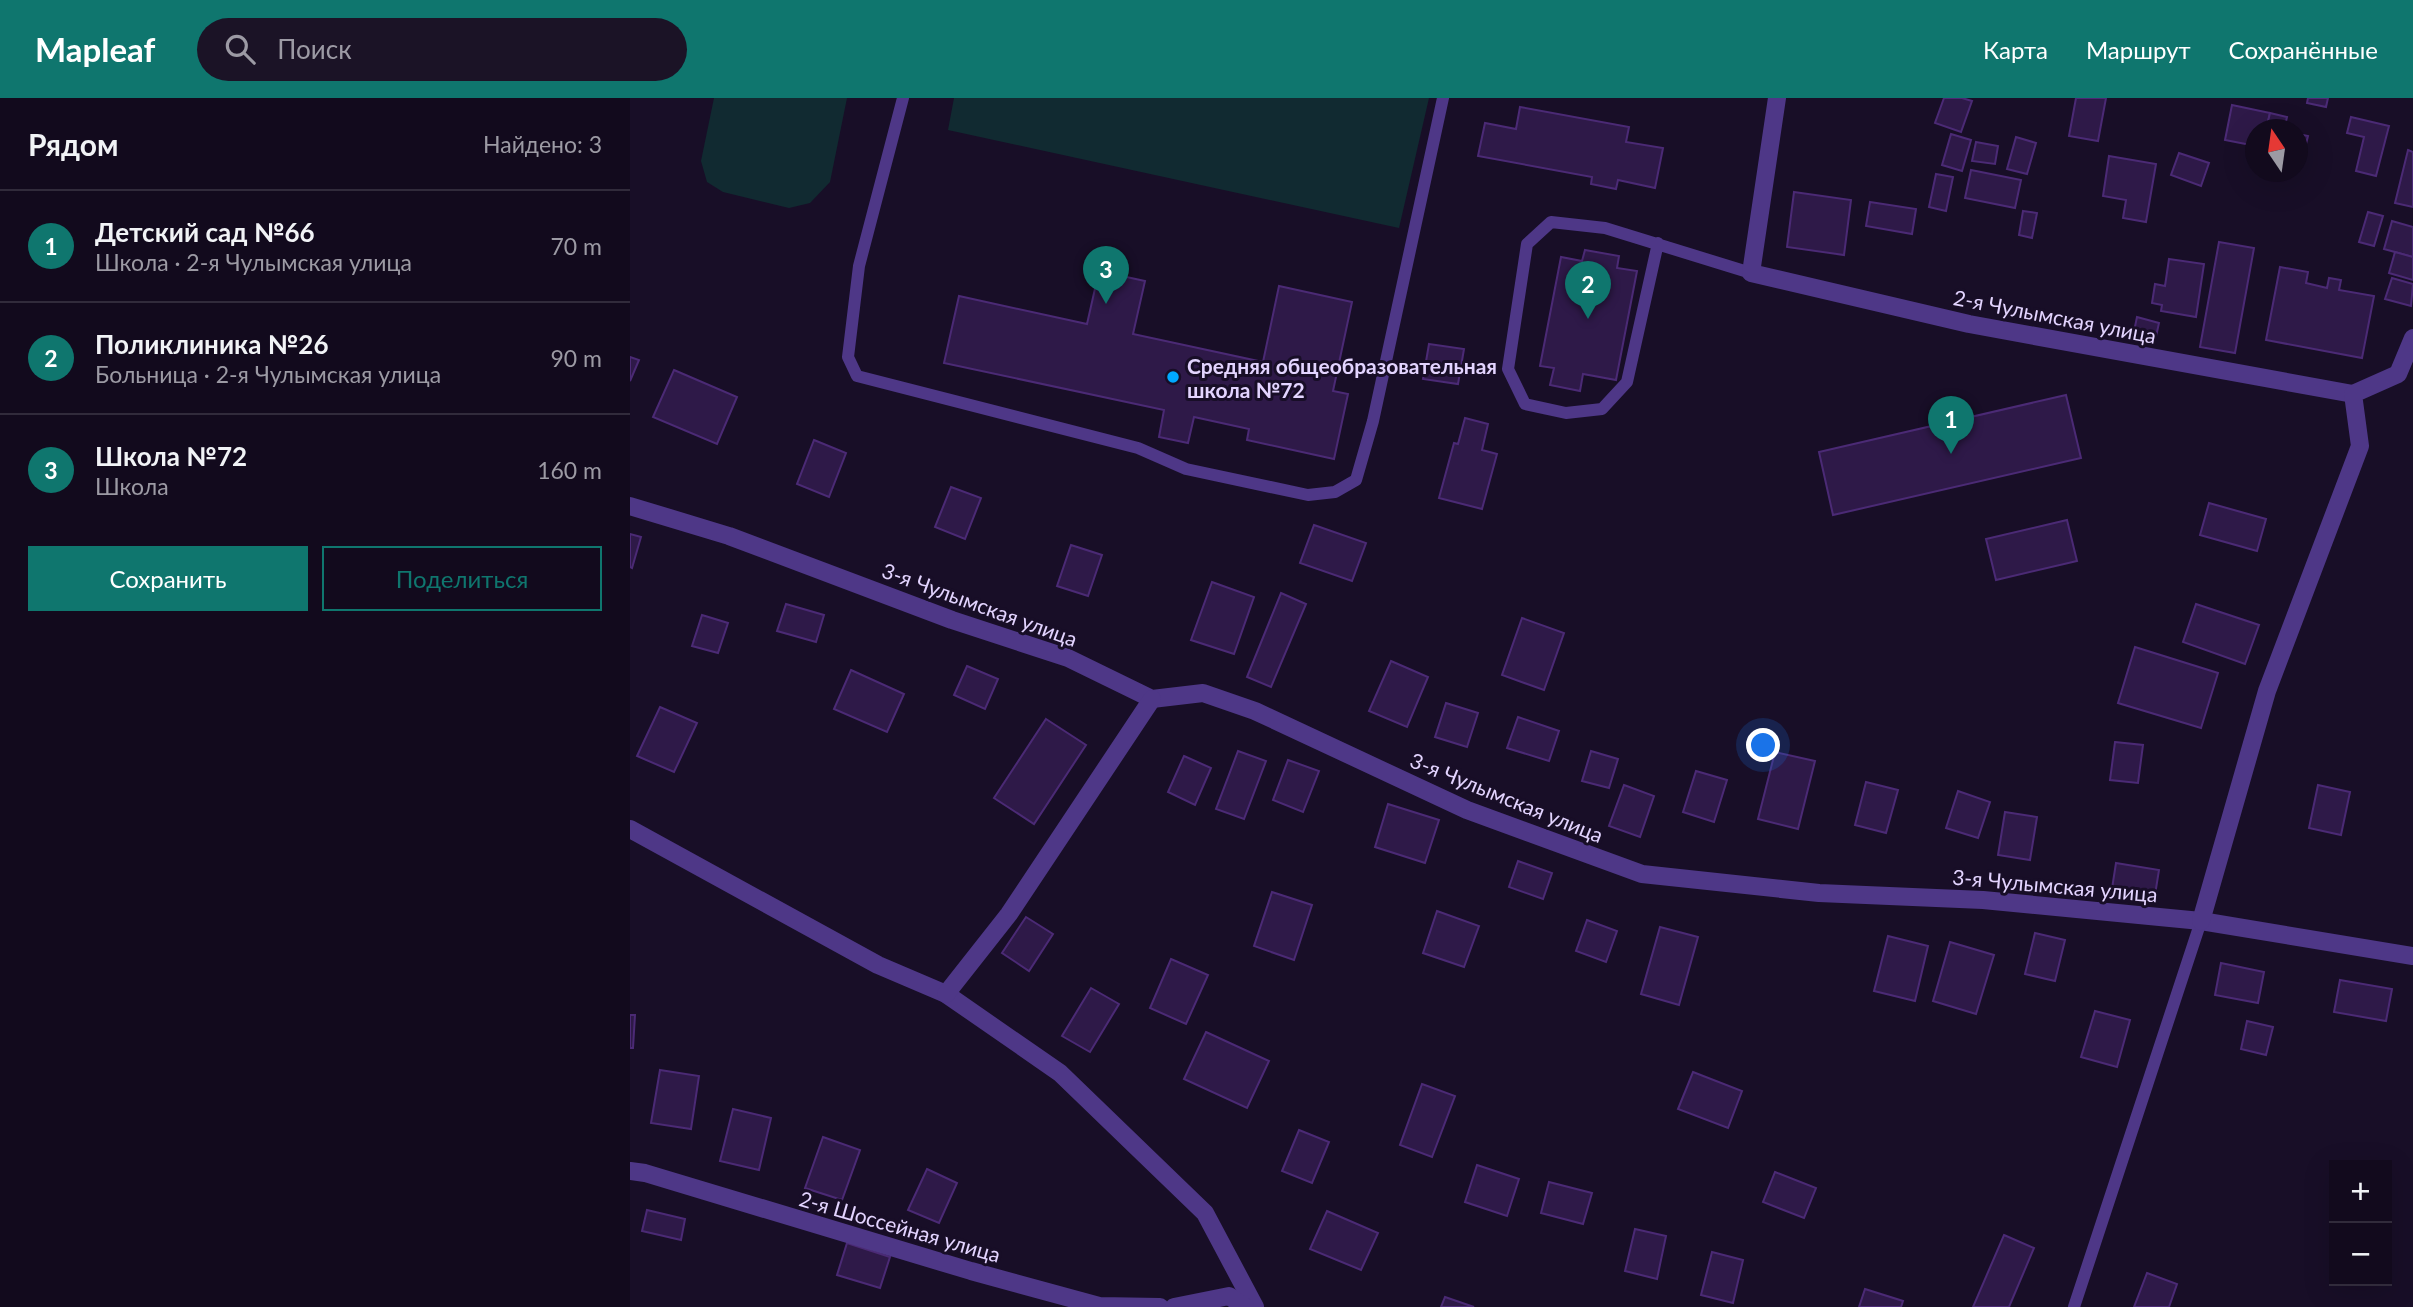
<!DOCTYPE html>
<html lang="ru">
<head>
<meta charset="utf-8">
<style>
	body { margin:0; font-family:Lato,sans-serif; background:#1b1326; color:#f1f3f6 }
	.controls { position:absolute; right:21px; bottom:21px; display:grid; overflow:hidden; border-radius:0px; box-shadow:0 7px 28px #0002 }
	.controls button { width:63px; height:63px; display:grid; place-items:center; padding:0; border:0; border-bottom:2px solid #312b3b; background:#120a1d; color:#f1f3f6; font:35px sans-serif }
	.compass { position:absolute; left:1615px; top:21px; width:63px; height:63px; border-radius:50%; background:#120a1d; box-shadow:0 7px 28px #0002; rotate:347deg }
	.you { position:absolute; left:1134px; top:648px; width:24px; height:24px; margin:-18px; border:5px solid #fff; border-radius:50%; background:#1a73e8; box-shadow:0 0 0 10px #1a73e833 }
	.badge { display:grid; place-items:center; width:46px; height:46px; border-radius:50%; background:#0f766e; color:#fff; font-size:23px; font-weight:700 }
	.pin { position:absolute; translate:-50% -58px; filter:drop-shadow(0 2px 4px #0008) }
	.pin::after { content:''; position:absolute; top:37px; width:24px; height:21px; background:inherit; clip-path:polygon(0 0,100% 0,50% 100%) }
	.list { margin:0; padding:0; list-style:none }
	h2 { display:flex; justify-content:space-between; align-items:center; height:91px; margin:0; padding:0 28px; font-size:30px }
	h2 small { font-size:23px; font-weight:400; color:#9c9aa4 }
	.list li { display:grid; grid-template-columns:46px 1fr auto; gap:21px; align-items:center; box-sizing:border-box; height:112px; padding:0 28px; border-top:2px solid #312b3b }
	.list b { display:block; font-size:26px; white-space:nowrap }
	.list p { margin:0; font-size:23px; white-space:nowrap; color:#9c9aa4 }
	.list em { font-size:23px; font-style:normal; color:#9c9aa4 }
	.actions { display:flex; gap:14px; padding:21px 28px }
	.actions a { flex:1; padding:16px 0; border:2px solid #0f766e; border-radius:0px; text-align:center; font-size:24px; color:#0f766e }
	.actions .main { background:#0f766e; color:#fff }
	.icon { flex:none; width:38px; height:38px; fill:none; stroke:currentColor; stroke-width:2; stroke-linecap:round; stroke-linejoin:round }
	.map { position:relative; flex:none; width:1783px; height:1209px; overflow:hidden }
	header { display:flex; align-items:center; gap:42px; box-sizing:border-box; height:98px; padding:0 35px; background:#0f766e; color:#fff }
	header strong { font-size:33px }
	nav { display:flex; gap:38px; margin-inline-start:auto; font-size:24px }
	.search { width:490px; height:63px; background:#1b1326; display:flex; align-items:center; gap:18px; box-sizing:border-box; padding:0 24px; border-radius:38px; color:#9c9aa4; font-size:26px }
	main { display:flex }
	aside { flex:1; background:#120a1d }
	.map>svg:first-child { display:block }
</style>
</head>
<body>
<header>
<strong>Mapleaf</strong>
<div class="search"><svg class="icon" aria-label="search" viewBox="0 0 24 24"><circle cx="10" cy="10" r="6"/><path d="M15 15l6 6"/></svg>Поиск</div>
<nav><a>Карта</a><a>Маршрут</a><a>Сохранённые</a></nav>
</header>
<main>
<aside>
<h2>Рядом<small>Найдено: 3</small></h2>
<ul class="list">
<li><span class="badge">1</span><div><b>Детский сад №66</b><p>Школа · 2-я Чулымская улица</p></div><em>70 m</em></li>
<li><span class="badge">2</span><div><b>Поликлиника №26</b><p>Больница · 2-я Чулымская улица</p></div><em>90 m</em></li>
<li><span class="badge">3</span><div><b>Школа №72</b><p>Школа</p></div><em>160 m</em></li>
</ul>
<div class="actions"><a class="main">Сохранить</a><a>Поделиться</a></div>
</aside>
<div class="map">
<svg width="1783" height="1209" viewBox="0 0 1783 1209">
	<rect width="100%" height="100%" fill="#180e27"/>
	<g fill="#112a31">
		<path d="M 84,0 L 217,0 L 200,84 L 180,105 L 159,110 L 93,94 L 77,84 L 71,63 Z"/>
		<path d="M 324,0 L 799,0 L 769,130 L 318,32 Z"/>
	</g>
	<g fill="#2e1948" stroke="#4b2a75" stroke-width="2">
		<path d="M 1314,0 L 1332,0 L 1342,3 L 1331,34 L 1305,25 Z"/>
		<path d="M 1446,0 L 1476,0 L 1468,43 L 1439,38 Z"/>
		<path d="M 1678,0 L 1698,0 L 1696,9 L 1677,5 Z"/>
		<path d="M 1602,7 L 1640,15 L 1636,32 L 1626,32 L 1626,48 L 1595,42 Z"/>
		<path d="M 890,9 L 999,29 L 996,44 L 1033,50 L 1025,90 L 988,82 L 986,91 L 961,86 L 962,79 L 848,58 L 855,25 L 886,31 Z"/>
		<path d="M 1640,15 L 1657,19 L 1654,32 L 1636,32 Z"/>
		<path d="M 1721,19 L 1759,28 L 1746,78 L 1726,73 L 1734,39 L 1717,35 Z"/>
		<path d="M 1321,36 L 1341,42 L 1332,73 L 1312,67 Z"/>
		<path d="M 1668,36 L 1678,38 L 1673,58 L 1668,57 Z"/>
		<path d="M 1386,39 L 1406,45 L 1397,76 L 1377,71 Z"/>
		<path d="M 1346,44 L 1368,48 L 1365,66 L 1342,63 Z"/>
		<path d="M 1778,52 L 1783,54 L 1783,109 L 1765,105 Z"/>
		<path d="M 1549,55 L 1579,65 L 1571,88 L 1541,77 Z"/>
		<path d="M 1479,58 L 1526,66 L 1516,124 L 1493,120 L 1496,102 L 1473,98 Z"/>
		<path d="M 1341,72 L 1391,82 L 1385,110 L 1335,100 Z"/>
		<path d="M 1306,76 L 1323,79 L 1316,113 L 1299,109 Z"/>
		<path d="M 1164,94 L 1221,102 L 1214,157 L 1157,149 Z"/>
		<path d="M 1240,104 L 1286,111 L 1282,136 L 1236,128 Z"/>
		<path d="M 1393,113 L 1407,115 L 1402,140 L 1389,137 Z"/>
		<path d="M 1738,114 L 1753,118 L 1744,148 L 1729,144 Z"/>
		<path d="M 1762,123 L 1783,129 L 1783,159 L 1754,151 Z"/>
		<path d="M 1589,144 L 1624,150 L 1605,255 L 1570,249 Z"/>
		<path d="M 955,152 L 989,158 L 987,170 L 1007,173 L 986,282 L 953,276 L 950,293 L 920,287 L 924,270 L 910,268 L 931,159 L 952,163 Z"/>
		<path d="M 1765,154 L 1783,159 L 1783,182 L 1759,175 Z"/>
		<path d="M 1539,161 L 1574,166 L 1566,219 L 1531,213 L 1532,207 L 1522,205 L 1525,186 L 1535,188 Z"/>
		<path d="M 1650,169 L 1678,174 L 1676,185 L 1697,190 L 1699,180 L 1711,182 L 1709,192 L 1744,198 L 1732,260 L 1636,242 Z"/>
		<path d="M 469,173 L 515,183 L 503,236 L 633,264 L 649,188 L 722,204 L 703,293 L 718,296 L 704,361 L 617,342 L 619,331 L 564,319 L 558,345 L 529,339 L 534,312 L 314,265 L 329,198 L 457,226 Z"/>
		<path d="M 1762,180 L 1783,186 L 1781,208 L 1755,201 Z"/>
		<path d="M 1507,219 L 1529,225 L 1525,243 L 1503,238 Z"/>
		<path d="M 799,246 L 834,251 L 828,286 L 793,281 Z"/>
		<path d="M 0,259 L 9,262 L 0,283 Z"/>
		<path d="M 44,272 L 107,299 L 87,346 L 23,319 Z"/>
		<path d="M 1436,297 L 1451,360 L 1203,417 L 1189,354 Z"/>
		<path d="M 835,320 L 858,326 L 852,352 L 867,356 L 852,411 L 809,400 L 824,345 L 828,346 Z"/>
		<path d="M 184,342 L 216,355 L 199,399 L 167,386 Z"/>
		<path d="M 321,389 L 351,400 L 335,441 L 305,429 Z"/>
		<path d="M 1579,405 L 1636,421 L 1627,453 L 1570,437 Z"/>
		<path d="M 1437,422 L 1447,463 L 1366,482 L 1356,441 Z"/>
		<path d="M 684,427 L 736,445 L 722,483 L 670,465 Z"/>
		<path d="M 0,436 L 11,439 L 2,470 L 0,469 Z"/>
		<path d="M 441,447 L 472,457 L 458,498 L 427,488 Z"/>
		<path d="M 582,484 L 624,499 L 604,556 L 561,542 Z"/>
		<path d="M 651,495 L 676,506 L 641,589 L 617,579 Z"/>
		<path d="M 156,506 L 194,517 L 186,544 L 147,533 Z"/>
		<path d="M 1566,506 L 1629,527 L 1615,566 L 1553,544 Z"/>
		<path d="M 72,517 L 98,525 L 88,555 L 62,548 Z"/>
		<path d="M 892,520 L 934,535 L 914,592 L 872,577 Z"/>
		<path d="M 1505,549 L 1588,575 L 1571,630 L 1488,605 Z"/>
		<path d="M 761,563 L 798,579 L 777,629 L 739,613 Z"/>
		<path d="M 337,568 L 368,581 L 355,611 L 324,597 Z"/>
		<path d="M 221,572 L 274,596 L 257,634 L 204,611 Z"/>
		<path d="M 816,605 L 848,615 L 837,649 L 805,639 Z"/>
		<path d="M 30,609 L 67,625 L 44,674 L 7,658 Z"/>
		<path d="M 888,619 L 929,633 L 919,663 L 877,650 Z"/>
		<path d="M 416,621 L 456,647 L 404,726 L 364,700 Z"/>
		<path d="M 1485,644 L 1513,647 L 1508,685 L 1480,682 Z"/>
		<path d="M 608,653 L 636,663 L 614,721 L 586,711 Z"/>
		<path d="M 961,653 L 988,661 L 979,690 L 952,683 Z"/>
		<path d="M 1145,654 L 1185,663 L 1168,731 L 1128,721 Z"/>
		<path d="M 554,658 L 581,670 L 565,707 L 538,694 Z"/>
		<path d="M 658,662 L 689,673 L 673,714 L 643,702 Z"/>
		<path d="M 1066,673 L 1097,682 L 1084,724 L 1053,714 Z"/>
		<path d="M 1236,684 L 1268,692 L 1256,735 L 1225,727 Z"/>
		<path d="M 994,687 L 1024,698 L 1010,739 L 979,728 Z"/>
		<path d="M 1688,687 L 1720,694 L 1711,737 L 1679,730 Z"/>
		<path d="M 1328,693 L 1360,704 L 1348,740 L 1316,730 Z"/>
		<path d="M 758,706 L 809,722 L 795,765 L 745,749 Z"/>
		<path d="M 1375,714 L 1407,719 L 1400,762 L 1368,757 Z"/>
		<path d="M 888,763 L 922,775 L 913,801 L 879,789 Z"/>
		<path d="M 1486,765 L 1529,772 L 1524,803 L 1481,797 Z"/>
		<path d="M 642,794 L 682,807 L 664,862 L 624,848 Z"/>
		<path d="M 807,813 L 849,828 L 834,869 L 793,855 Z"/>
		<path d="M 396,819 L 423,836 L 399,873 L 372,855 Z"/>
		<path d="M 957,822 L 987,833 L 976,864 L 946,853 Z"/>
		<path d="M 1030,829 L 1068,839 L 1049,907 L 1011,896 Z"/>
		<path d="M 1405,835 L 1435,842 L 1425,883 L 1395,876 Z"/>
		<path d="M 1258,838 L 1298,848 L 1285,903 L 1244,893 Z"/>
		<path d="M 1320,844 L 1364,857 L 1346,916 L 1303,903 Z"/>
		<path d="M 541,861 L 578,877 L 556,926 L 520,910 Z"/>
		<path d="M 1591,865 L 1634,874 L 1628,905 L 1585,897 Z"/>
		<path d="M 1710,882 L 1762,891 L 1756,923 L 1704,914 Z"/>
		<path d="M 461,890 L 489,906 L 460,954 L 432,938 Z"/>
		<path d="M 1465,913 L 1500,922 L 1487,969 L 1451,959 Z"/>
		<path d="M 0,917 L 5,917 L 3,950 L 0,950 Z"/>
		<path d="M 1617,923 L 1643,929 L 1636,957 L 1611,951 Z"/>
		<path d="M 576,934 L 639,963 L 617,1010 L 554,981 Z"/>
		<path d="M 30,972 L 69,978 L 61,1031 L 21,1025 Z"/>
		<path d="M 1063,974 L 1112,993 L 1098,1030 L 1048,1011 Z"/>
		<path d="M 792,986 L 825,998 L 802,1059 L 770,1047 Z"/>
		<path d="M 103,1011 L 141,1020 L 129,1072 L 90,1063 Z"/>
		<path d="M 669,1032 L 699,1044 L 682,1085 L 652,1073 Z"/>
		<path d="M 193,1039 L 230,1052 L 212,1102 L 175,1090 Z"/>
		<path d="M 847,1067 L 889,1081 L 877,1118 L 835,1104 Z"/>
		<path d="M 297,1071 L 327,1085 L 309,1125 L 278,1112 Z"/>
		<path d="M 1145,1074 L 1186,1090 L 1174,1120 L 1133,1104 Z"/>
		<path d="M 919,1084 L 962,1095 L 953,1126 L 911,1115 Z"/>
		<path d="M 17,1112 L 55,1121 L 51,1142 L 12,1133 Z"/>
		<path d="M 697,1113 L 748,1135 L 731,1172 L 680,1151 Z"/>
		<path d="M 1005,1131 L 1036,1138 L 1027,1181 L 995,1173 Z"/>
		<path d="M 1374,1137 L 1404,1150 L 1379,1209 L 1343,1209 Z"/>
		<path d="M 217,1145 L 260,1159 L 250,1190 L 207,1177 Z"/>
		<path d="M 1082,1154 L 1113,1162 L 1103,1205 L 1071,1197 Z"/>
		<path d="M 1517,1175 L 1547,1186 L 1539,1209 L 1504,1209 Z"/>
		<path d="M 1235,1191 L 1273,1203 L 1271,1209 L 1229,1209 Z"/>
		<path d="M 815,1199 L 844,1209 L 811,1209 Z"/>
	</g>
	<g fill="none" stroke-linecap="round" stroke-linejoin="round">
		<g stroke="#4e3787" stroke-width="12">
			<path d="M 273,0 L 229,168 L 218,259 L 227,278 L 508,350 L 556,371 L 678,397 L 705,394 L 726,382 L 743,323 L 813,0"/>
			<path d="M 1028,145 L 997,284 L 972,311 L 936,315 L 895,306 L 878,271 L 897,146 L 921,124 L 975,130 L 1121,175"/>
			<path d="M 1444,1209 L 1571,823"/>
		</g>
		<g stroke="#4e3787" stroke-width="18">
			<path d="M 1147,0 L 1121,175 L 1339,226 L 1723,296"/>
			<path d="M 0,408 L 99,438 L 322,522 L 438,560 L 522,601 L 573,595 L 625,613 L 837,712 L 1012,776 L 1189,795 L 1353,802 L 1571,823 L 1783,858"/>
			<path d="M 0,731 L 248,867 L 316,896 L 430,975 L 575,1115 L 625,1209"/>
			<path d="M 1571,823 L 1637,593 L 1730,348 L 1723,296 L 1768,276 L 1783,240"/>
			<path d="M 316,896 L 379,816 L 522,601"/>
			<path d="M 0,1073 L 15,1075 L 341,1173 L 469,1208 L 530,1209"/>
			<path d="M 544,1209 L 599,1198 L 615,1209"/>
		</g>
	</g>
	<circle fill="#00a8ff" stroke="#180e27" stroke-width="2.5" cx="543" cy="279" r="7"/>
	<g text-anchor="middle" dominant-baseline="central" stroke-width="6" stroke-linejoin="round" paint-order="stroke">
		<g font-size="21" fill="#e3d4ff" stroke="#180e27">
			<text transform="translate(1425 218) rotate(11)">2-я Чулымская улица</text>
			<text transform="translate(350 506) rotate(20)">3-я Чулымская улица</text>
			<text transform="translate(877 699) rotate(22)">3-я Чулымская улица</text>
			<text transform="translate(1425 787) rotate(5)">3-я Чулымская улица</text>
			<text transform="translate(270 1128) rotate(16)">2-я Шоссейная улица</text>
		</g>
		<g font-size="21" font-weight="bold" fill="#e3d4ff" stroke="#180e27" text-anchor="start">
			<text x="557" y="267">Средняя общеобразовательная<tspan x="557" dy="24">школа №72</tspan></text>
		</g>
	</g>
</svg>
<div class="controls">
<button>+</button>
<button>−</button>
</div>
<svg class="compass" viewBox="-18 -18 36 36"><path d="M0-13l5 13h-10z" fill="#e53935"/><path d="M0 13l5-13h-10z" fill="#9c9aa4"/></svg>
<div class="you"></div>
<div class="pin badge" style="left:1321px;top:356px">1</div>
<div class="pin badge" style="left:958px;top:221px">2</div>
<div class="pin badge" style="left:476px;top:206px">3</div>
</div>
</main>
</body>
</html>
